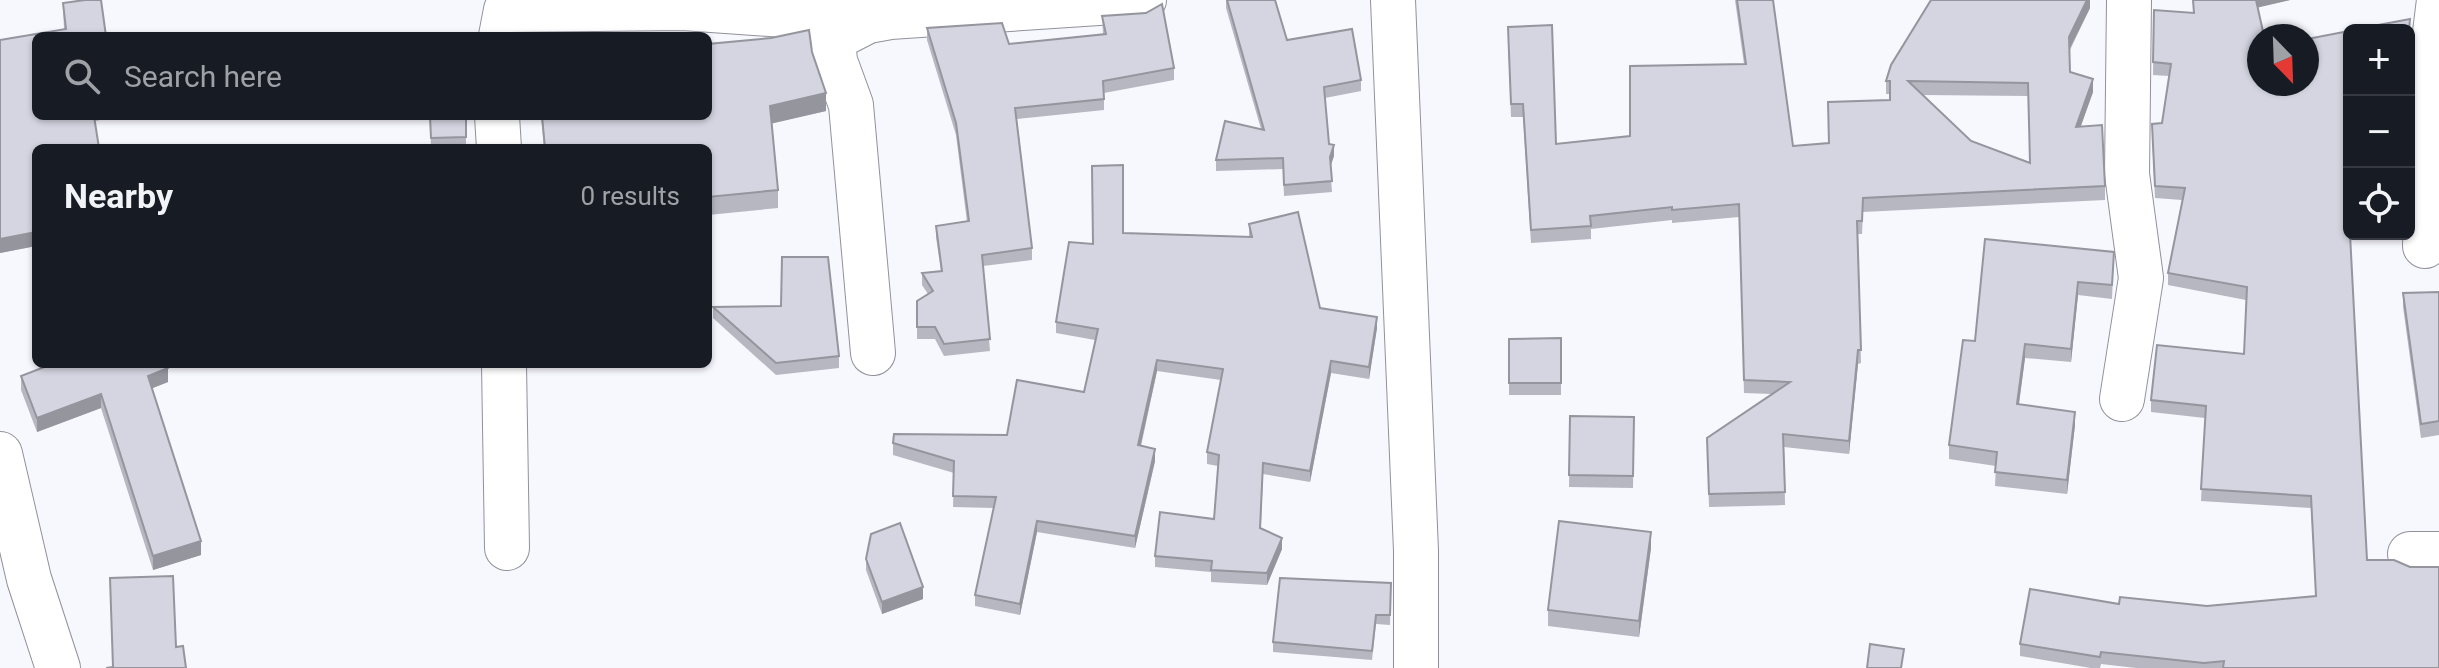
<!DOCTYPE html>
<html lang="en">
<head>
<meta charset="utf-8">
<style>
	body { margin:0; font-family:Roboto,sans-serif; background:#20242c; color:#f1f3f6 }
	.controls { position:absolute; right:24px; top:24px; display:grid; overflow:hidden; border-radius:12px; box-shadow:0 2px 6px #0004 }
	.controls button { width:72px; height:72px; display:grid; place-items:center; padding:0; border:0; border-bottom:2px solid #363941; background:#171b24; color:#f1f3f6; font:40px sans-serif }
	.compass { position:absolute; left:2247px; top:24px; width:72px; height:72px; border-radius:50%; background:#171b24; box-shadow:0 2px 6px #0004; rotate:157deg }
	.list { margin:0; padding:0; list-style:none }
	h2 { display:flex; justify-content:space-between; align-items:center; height:104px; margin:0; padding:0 32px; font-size:34px }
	h2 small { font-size:26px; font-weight:400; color:#9ea1a6 }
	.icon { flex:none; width:44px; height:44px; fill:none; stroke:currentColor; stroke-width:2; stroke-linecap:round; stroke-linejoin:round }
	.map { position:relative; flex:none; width:2439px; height:668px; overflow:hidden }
	.search { position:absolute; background:#171b24; box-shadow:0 2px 6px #0004; left:32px; top:32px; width:680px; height:88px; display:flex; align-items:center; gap:20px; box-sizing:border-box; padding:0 28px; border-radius:12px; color:#9ea1a6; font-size:30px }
	.panel { position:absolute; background:#171b24; box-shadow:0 2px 6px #0004; left:32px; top:144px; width:680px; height:224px; border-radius:12px }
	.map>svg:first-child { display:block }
</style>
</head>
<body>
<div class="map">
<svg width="2439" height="668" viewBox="0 0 2439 668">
	<rect width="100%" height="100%" fill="#f7f7fe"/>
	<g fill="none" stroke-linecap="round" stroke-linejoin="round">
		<defs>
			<g id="minor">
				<path d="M 1393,0 L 1416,551 L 1416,668"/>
				<path d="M 501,36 L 506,10 L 683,8 L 868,21"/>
				<path d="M 497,116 L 499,148"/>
				<path d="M 2425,246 L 2430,73 L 2439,0"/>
				<path d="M 873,353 L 851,105 L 835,61 L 833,39 L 868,21 L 890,17 L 1144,0"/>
				<path d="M 504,364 L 507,548"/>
				<path d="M 2122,399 L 2141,278 L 2127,174 L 2129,0"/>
				<path d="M 0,454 L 29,579 L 58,668"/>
				<path d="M 2410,554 L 2439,554"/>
			</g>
		</defs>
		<use href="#minor" stroke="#91919b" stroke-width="46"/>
		<use href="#minor" stroke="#fff" stroke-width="44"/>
	</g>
	<g fill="#b6b7c1" fill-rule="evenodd">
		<path d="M 85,0 L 36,116 L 117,116 L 117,117 L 95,121 L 36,148 L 36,246 L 0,253 L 0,40 L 64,30 L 63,3 Z"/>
		<path d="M 1226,0 L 1275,0 L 1287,40 L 1361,80 L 1361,91 L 1325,98 L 1329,144 L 1334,156 L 1330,165 L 1332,192 L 1284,196 L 1283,169 L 1216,171 L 1216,160 L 1261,129 L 1226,8 Z"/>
		<path d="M 1735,0 L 1773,0 L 1793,146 L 1829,143 L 1890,100 L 1890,94 L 1886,94 L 1886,81 L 2090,0 L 2090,8 L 2070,50 L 2070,72 L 2093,92 L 2080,127 L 2105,186 L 2105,200 L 1863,212 L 1862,234 L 1858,234 L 1861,363 L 1858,364 L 1849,454 L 1784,447 L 1785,505 L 1709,507 L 1707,438 L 1772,394 L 1744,393 L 1739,217 L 1672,223 L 1672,220 L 1591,229 L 1591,239 L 1531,243 L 1523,117 L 1511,117 L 1508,40 L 1556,144 L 1630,136 L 1744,64 ZM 1922,95 L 2028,96 L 2030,163 L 1971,141 Z"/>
		<path d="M 2193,0 L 2290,0 L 2258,7 L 2259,36 L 2349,234 L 2367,560 L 2439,668 L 2136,668 L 2101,664 L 2100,668 L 2091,668 L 2020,656 L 2020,644 L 2119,604 L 2207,606 L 2316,596 L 2311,508 L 2201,501 L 2205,418 L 2151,412 L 2151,400 L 2244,354 L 2246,300 L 2168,285 L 2168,273 L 2182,200 L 2155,198 L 2152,136 L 2162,123 L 2169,76 L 2153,75 L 2154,10 L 2193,13 Z"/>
		<path d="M 1102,16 L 1174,68 L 1174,80 L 1104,93 L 1104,110 L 1017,119 L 1032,248 L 1032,260 L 983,266 L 990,351 L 944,356 L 935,339 L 917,339 L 917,301 L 928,294 L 922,285 L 922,273 L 941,271 L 936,237 L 936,226 L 967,222 L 956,135 L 927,40 L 927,28 L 1009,44 L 1103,34 Z"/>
		<path d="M 812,52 L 826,111 L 772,123 L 778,190 L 778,208 L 708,215 L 708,148 L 544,148 L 541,116 L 708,116 Z"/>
		<path d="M 430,116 L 466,116 L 466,148 L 431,148 Z"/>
		<path d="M 1249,224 L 1320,308 L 1377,328 L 1369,379 L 1331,373 L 1310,482 L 1263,474 L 1261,528 L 1282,549 L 1267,585 L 1211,582 L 1211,572 L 1155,567 L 1155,556 L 1214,519 L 1218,466 L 1207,464 L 1207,452 L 1221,380 L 1157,371 L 1141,446 L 1155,461 L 1135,548 L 1037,532 L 1020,615 L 975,606 L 975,595 L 994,508 L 953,507 L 954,473 L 893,455 L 893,443 L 1007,435 L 1084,392 L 1095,340 L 1056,333 L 1056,322 L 1093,244 L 1123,233 L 1249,237 Z"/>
		<path d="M 2114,252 L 2112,299 L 2078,295 L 2071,362 L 2025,358 L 2019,404 L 2075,425 L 2067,494 L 1995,486 L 1996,466 L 1949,459 L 1949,445 L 1975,341 Z"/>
		<path d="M 2439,292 L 2439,435 L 2421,438 L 2403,307 L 2403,293 Z"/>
		<path d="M 713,307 L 839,356 L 839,368 L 776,375 L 713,318 Z"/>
		<path d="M 1561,338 L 1561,395 L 1509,395 L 1509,339 Z"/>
		<path d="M 21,376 L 168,382 L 152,388 L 201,555 L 153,570 L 101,408 L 37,432 L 21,390 Z"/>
		<path d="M 1570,416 L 1634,417 L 1633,488 L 1569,487 Z"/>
		<path d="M 1651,548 L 1639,637 L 1548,626 L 1548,610 Z"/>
		<path d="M 866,559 L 923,599 L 882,614 L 866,570 Z"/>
		<path d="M 1391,583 L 1390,625 L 1376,624 L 1372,660 L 1273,652 L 1273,642 Z"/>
	</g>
	<g fill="#94959d">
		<path d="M 2087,0 L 2090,0 L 2090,8 L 2069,50 L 2069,37 Z"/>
		<path d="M 2256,0 L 2290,0 L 2256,8 Z"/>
		<path d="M 2093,79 L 2093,92 L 2076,140 L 2076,127 Z"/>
		<path d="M 826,93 L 826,111 L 770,124 L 770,106 Z"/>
		<path d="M 1334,145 L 1334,156 L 1330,168 L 1330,157 Z"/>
		<path d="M 36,232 L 36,246 L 0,253 L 0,239 Z"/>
		<path d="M 2078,282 L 2078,295 L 2071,362 L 2071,349 Z"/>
		<path d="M 1377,317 L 1377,328 L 1369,379 L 1369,367 Z"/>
		<path d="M 2025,344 L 2025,358 L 2017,418 L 2017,404 Z"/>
		<path d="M 1858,350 L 1858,364 L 1849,454 L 1849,441 Z"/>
		<path d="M 1157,360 L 1157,371 L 1138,457 L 1138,445 Z"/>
		<path d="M 1331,361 L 1331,373 L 1310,482 L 1310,471 Z"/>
		<path d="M 168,368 L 168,382 L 148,390 L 148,376 Z"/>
		<path d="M 101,394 L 101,408 L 37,432 L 37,418 Z"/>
		<path d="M 2075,412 L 2075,425 L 2067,494 L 2067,480 Z"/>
		<path d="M 1155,449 L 1155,461 L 1135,548 L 1135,536 Z"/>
		<path d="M 1037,521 L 1037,532 L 1020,615 L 1020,604 Z"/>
		<path d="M 1651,532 L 1651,548 L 1639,637 L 1639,621 Z"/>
		<path d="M 1282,538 L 1282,549 L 1267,585 L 1267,573 Z"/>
		<path d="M 201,541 L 201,555 L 153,570 L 153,556 Z"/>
		<path d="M 923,587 L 923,599 L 882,614 L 882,602 Z"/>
	</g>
	<g fill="#d4d5e0" stroke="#94959d" stroke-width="2" fill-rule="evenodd">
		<path d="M 85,0 L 101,0 L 106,36 L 36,36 L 36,116 L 94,116 L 99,148 L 36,148 L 36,232 L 0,239 L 0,40 L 66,29 L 63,3 Z"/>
		<path d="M 1227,0 L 1275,0 L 1287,40 L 1352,29 L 1361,80 L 1324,87 L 1329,144 L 1334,145 L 1330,157 L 1332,181 L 1284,185 L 1283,158 L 1216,160 L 1225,121 L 1264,130 Z"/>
		<path d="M 1737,0 L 1773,0 L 1793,146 L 1829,143 L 1828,102 L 1890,100 L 1890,81 L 1886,81 L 1891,65 L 1931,0 L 2087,0 L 2069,37 L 2070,72 L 2093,79 L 2076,127 L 2102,125 L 2105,186 L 1863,198 L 1862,221 L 1857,221 L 1861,350 L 1858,350 L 1849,441 L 1783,434 L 1785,492 L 1709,494 L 1707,438 L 1790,382 L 1744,380 L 1739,204 L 1672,210 L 1672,207 L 1590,216 L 1591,226 L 1531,230 L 1523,104 L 1511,104 L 1508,27 L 1552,25 L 1556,144 L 1630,136 L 1630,66 L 1746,64 ZM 1908,81 L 2028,83 L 2030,163 L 1971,141 Z"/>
		<path d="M 2193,0 L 2256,0 L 2264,36 L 2259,36 L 2259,84 L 2307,84 L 2307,39 L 2349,31 L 2349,234 L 2350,234 L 2367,560 L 2394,560 L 2410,567 L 2439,567 L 2439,668 L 2223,668 L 2224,661 L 2204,663 L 2101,652 L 2100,657 L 2020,644 L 2030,589 L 2119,604 L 2120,597 L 2207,606 L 2316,596 L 2311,496 L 2201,489 L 2206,406 L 2151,400 L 2157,345 L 2244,354 L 2247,287 L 2168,273 L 2185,188 L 2155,186 L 2152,124 L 2162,123 L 2171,64 L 2153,62 L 2154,10 L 2194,13 Z"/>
		<path d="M 1162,4 L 1174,68 L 1103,81 L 1104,99 L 1015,108 L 1032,248 L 982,255 L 990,339 L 944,344 L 935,327 L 917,327 L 917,301 L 933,291 L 922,273 L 942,271 L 936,226 L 969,221 L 956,123 L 927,28 L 1002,23 L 1009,44 L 1106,34 L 1102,16 L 1146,13 Z"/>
		<path d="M 2410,19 L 2409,30 L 2352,30 Z"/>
		<path d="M 809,30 L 812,52 L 826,93 L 770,106 L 778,190 L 708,197 L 708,148 L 545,148 L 542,116 L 708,116 L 708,44 L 771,38 Z"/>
		<path d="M 430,116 L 466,116 L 466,137 L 431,138 Z"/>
		<path d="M 1123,165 L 1123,233 L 1252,237 L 1249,224 L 1298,212 L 1320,308 L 1377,317 L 1369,367 L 1331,361 L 1310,471 L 1263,463 L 1260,528 L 1282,538 L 1267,573 L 1211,570 L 1212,561 L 1155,556 L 1160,512 L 1214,519 L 1219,455 L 1207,452 L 1223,369 L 1157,360 L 1138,445 L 1155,449 L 1135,536 L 1037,521 L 1020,604 L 975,595 L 996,497 L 953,496 L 954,461 L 893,443 L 894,434 L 1007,435 L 1017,380 L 1084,392 L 1098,329 L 1056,322 L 1069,242 L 1093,244 L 1092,166 Z"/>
		<path d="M 1985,239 L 2114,252 L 2112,285 L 2078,282 L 2071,349 L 2025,344 L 2017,404 L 2075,412 L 2067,480 L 1995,472 L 1997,452 L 1949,445 L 1963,340 L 1975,341 Z"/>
		<path d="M 782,257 L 828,257 L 839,356 L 776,363 L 713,307 L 781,306 Z"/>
		<path d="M 2439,292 L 2439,421 L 2421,424 L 2403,293 Z"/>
		<path d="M 1561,338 L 1561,383 L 1509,383 L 1509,339 Z"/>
		<path d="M 52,364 L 167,364 L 168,368 L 148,376 L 201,541 L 153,556 L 101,394 L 37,418 L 21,376 Z"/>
		<path d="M 1570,416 L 1634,417 L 1633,476 L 1569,475 Z"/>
		<path d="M 1559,521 L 1651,532 L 1639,621 L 1548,610 Z"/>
		<path d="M 900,523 L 923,587 L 882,602 L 866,559 L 871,534 Z"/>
		<path d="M 173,576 L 176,647 L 183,646 L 186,668 L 106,668 L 113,667 L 110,578 Z"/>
		<path d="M 1280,578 L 1391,583 L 1390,615 L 1376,615 L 1372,651 L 1273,642 Z"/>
		<path d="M 1870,644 L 1904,649 L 1901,668 L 1867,668 Z"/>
	</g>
</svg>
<div class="controls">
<button>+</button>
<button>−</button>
<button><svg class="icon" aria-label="locate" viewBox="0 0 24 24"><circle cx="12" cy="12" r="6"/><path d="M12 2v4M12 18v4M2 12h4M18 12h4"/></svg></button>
</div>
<svg class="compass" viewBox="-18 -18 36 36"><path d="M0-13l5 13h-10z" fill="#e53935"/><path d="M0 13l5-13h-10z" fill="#9ea1a6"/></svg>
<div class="search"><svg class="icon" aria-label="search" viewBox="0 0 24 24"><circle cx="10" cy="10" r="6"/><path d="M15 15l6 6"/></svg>Search here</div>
<section class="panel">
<h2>Nearby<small>0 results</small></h2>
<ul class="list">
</ul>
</section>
</div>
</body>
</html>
